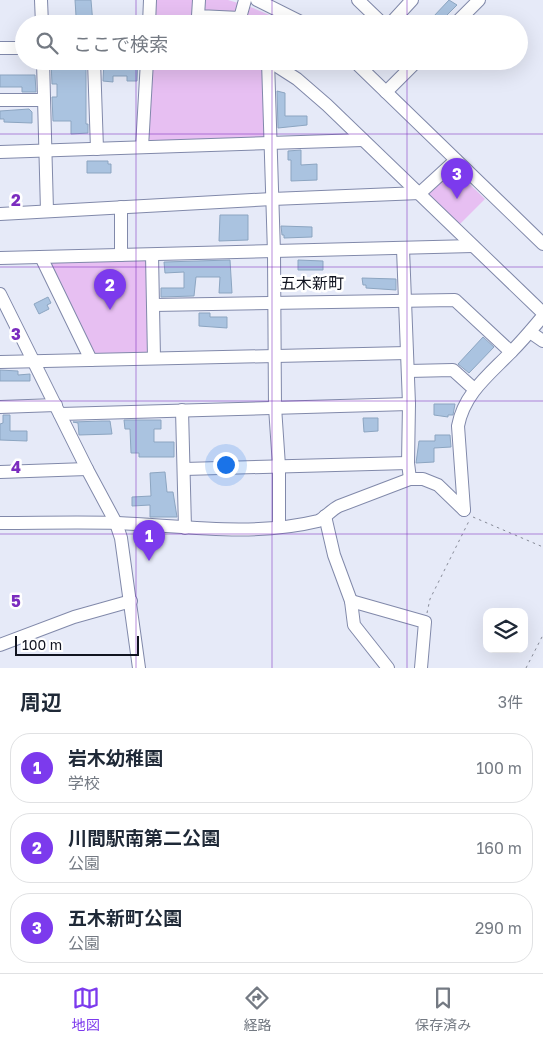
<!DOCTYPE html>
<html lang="ja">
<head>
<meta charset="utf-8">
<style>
	body { margin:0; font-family:"Golos Text","Noto Sans JP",sans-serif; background:#f6f6f7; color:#1f2937 }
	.controls { position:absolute; right:15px; bottom:15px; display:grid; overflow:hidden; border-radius:10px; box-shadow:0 5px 20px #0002 }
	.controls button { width:45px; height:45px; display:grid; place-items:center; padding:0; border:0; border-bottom:1px solid #e0e1e3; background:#fff; color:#1f2937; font:25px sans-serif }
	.scale { position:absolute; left:15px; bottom:12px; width:124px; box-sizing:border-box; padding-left:5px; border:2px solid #111420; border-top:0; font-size:14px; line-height:18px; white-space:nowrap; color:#111420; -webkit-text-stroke:4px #fff; paint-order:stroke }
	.you { position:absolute; left:225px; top:464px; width:18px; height:18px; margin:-12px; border:4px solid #fff; border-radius:50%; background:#1a73e8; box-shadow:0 0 0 8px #1a73e833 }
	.badge { display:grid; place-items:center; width:32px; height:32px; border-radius:50%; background:#7c3aed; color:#fff; font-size:16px; font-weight:700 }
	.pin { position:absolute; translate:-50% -41px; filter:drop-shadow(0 1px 2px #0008) }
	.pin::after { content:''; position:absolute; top:26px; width:18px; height:15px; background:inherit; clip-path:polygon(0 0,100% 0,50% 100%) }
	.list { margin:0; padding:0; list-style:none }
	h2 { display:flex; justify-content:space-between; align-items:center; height:65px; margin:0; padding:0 20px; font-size:21px }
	h2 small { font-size:16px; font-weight:400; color:#747a83 }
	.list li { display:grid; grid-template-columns:32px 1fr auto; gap:15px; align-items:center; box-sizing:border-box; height:70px; margin:0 10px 10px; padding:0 10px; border:1px solid #e0e1e3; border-radius:20px }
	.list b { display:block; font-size:19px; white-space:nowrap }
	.list p { margin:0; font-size:16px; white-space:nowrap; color:#747a83 }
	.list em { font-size:16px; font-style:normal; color:#747a83 }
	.icon { flex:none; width:28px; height:28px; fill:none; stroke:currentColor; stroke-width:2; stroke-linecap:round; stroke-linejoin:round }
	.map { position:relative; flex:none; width:543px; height:668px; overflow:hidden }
	.search { position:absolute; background:#fff; box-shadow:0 5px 20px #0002; left:15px; right:15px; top:15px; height:55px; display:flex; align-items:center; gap:12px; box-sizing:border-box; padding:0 18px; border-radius:28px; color:#747a83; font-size:19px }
	.sheet { height:305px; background:#fff }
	nav { display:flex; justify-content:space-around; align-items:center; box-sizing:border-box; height:70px; border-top:1px solid #e0e1e3; background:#fff; font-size:14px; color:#747a83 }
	nav a { display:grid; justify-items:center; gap:2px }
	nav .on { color:#7c3aed }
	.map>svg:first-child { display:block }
</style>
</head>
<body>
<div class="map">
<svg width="543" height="668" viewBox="0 0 543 668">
	<rect width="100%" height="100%" fill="#e6eaf8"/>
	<g fill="#e7bff2">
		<path d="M 155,0 L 228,0 L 248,6 L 286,22 L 154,24 Z"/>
		<path d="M 152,61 L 265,61 L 267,134 L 263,139 L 152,142 L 149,139 Z"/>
		<path d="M 455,170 L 485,199 L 458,226 L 429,198 L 428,193 L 450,172 Z"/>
		<path d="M 149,258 L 150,355 L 94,356 L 49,266 L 52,261 Z"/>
	</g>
	<g fill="#aac3e0" stroke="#8ca5c1">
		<path d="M 75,0 L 91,0 L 93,24 L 64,24 L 64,17 L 76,16 Z"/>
		<path d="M 449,0 L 457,5 L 439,23 L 433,17 Z"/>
		<path d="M 51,61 L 86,61 L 86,124 L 88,124 L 88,133 L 71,134 L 71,121 L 53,121 L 52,97 L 57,97 L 57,84 L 52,84 Z"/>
		<path d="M 104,61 L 138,61 L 137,81 L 127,81 L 127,76 L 113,76 L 113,82 L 103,81 Z"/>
		<path d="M 0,75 L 35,75 L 36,92 L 22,92 L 22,87 L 0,87 Z"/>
		<path d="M 277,91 L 285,93 L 285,116 L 307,116 L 307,125 L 278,128 Z"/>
		<path d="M 29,109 L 32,112 L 32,123 L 4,122 L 4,119 L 0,119 L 0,111 Z"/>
		<path d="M 301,150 L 301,165 L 317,164 L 317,180 L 291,181 L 291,160 L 288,160 L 288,151 Z"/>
		<path d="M 87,161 L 108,161 L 108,164 L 111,164 L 111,173 L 87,173 Z"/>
		<path d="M 220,215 L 248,215 L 248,240 L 219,241 Z"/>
		<path d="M 281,226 L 312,227 L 312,237 L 284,238 L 284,235 L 282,235 Z"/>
		<path d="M 230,260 L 232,293 L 219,293 L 220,277 L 196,277 L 194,296 L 161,297 L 161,288 L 184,288 L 184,272 L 165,273 L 164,262 Z"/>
		<path d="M 298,260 L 323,261 L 323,270 L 298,270 Z"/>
		<path d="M 362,278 L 396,279 L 396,290 L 366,288 L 366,285 L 363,285 Z"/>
		<path d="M 48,297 L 51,303 L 47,305 L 49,309 L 39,314 L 34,304 Z"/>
		<path d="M 199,313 L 210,313 L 210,317 L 227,317 L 227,328 L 199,326 Z"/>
		<path d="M 483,337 L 494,347 L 469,373 L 458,364 Z"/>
		<path d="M 0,370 L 18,371 L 18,375 L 30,374 L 30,381 L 0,381 Z"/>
		<path d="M 434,404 L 455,404 L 453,415 L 448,415 L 448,417 L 434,415 Z"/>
		<path d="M 3,415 L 10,415 L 10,431 L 27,431 L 27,441 L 0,440 L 0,424 L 3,423 Z"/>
		<path d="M 363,418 L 378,418 L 378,431 L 364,432 Z"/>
		<path d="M 124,420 L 161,420 L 161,429 L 154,429 L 154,442 L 174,442 L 174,457 L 139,457 L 139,453 L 131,453 L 130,429 L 125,429 Z"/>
		<path d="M 102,421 L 110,421 L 112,434 L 79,435 L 78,423 L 73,422 Z"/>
		<path d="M 435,435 L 450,435 L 451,447 L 434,448 L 434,462 L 416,463 L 419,441 L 435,441 Z"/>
		<path d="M 165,472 L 167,492 L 173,492 L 177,517 L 150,517 L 150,505 L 132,506 L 132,497 L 151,496 L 150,473 Z"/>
	</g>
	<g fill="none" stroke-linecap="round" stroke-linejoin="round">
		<defs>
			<g id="minor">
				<path d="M 41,0 L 42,24"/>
				<path d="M 199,0 L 198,16 L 240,18 L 245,0"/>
				<path d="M 257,0 L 305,24"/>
				<path d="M 358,0 L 383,24"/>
				<path d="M 149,24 L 150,0"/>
				<path d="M 390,24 L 412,0"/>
				<path d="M 455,24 L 479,0"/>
				<path d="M 0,48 L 24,48"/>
				<path d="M 43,61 L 47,211"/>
				<path d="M 94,61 L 97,149"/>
				<path d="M 268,61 L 274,253 L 275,407 L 279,466 L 279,527"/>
				<path d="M 269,61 L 297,79 L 327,105 L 543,313"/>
				<path d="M 354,61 L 543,244"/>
				<path d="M 386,92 L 417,61"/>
				<path d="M 0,100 L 44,100"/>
				<path d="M 142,147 L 147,61"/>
				<path d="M 0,152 L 363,140"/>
				<path d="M 121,207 L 121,255"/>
				<path d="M 0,214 L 272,199 L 420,193 L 456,160"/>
				<path d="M 403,249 L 409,404 L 408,463 L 410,479"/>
				<path d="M 152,255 L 154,358"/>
				<path d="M 41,257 L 91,360"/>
				<path d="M 0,258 L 473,246"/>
				<path d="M 0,294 L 87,469 L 116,523 L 121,538 L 139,668"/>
				<path d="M 153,305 L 455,300 L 511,352"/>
				<path d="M 530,332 L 543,341"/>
				<path d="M 0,362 L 407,353"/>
				<path d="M 408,371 L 453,370 L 474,389"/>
				<path d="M 0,407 L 56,405"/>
				<path d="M 182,410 L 185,528"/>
				<path d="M 60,414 L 409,404"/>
				<path d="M 184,469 L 408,463"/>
				<path d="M 0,472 L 87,469"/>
				<path d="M 464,510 L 458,426 C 464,393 490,374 512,351 C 523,340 533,328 543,316"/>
				<path d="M 325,516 L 334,555 L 351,601 L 354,625 L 388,668"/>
				<path d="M 0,523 C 39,523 79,522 118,523 C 183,526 253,537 318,521 C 324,519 331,510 339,506 L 410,479 L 423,479 L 438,485 L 464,510"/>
				<path d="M 351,601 L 425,622 L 421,668"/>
				<path d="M 0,645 L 74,617 L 131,601"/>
			</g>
		</defs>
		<use href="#minor" stroke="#8189aa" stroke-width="14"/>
		<g stroke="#878b98" stroke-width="1" stroke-dasharray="2.5 4" stroke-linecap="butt">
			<path d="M 473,517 L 543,547"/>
			<path d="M 427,613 L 430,599 L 470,519"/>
			<path d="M 526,668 L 543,635"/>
		</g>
		<use href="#minor" stroke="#fff" stroke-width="12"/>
	</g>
	<path fill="none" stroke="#7b2cbf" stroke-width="1" stroke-opacity="0.55" d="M 136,0 L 136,24M 272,0 L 272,24M 407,0 L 407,24M 136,61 L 136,668M 272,61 L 272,668M 407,61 L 407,668M 0,134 L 543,134M 0,267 L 543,267M 0,401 L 543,401M 0,534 L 543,534"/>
	<g text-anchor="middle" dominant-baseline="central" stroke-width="5" stroke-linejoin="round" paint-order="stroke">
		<g font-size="16" fill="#111420" stroke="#fff">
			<text x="312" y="283">五木新町</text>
		</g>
	</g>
	<g font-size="16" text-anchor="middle" font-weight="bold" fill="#7b2cbf" stroke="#fff" stroke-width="5" stroke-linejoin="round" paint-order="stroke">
		<text x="16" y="206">2</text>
		<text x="16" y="340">3</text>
		<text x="16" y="473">4</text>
		<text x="16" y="607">5</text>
	</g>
</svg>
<div class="controls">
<button><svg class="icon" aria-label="layers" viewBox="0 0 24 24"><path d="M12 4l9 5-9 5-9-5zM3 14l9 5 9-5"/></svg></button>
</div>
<div class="scale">100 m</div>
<div class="you"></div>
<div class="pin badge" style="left:149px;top:561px">1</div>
<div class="pin badge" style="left:110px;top:310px">2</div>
<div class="pin badge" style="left:457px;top:199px">3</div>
<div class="search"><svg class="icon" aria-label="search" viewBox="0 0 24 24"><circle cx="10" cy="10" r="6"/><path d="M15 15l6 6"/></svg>ここで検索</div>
</div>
<section class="sheet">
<h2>周辺<small>3件</small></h2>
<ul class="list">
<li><span class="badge">1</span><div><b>岩木幼稚園</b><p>学校</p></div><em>100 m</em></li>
<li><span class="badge">2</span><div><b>川間駅南第二公園</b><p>公園</p></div><em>160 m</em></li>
<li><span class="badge">3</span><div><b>五木新町公園</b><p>公園</p></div><em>290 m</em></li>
</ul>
</section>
<nav>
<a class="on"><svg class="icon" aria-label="map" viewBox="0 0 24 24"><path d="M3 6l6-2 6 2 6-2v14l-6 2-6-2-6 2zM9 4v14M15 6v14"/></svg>地図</a>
<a><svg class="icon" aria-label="directions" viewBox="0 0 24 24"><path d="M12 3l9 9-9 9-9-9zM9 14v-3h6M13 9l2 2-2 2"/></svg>経路</a>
<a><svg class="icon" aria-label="saved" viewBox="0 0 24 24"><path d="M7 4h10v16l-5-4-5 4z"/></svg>保存済み</a>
</nav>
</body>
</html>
